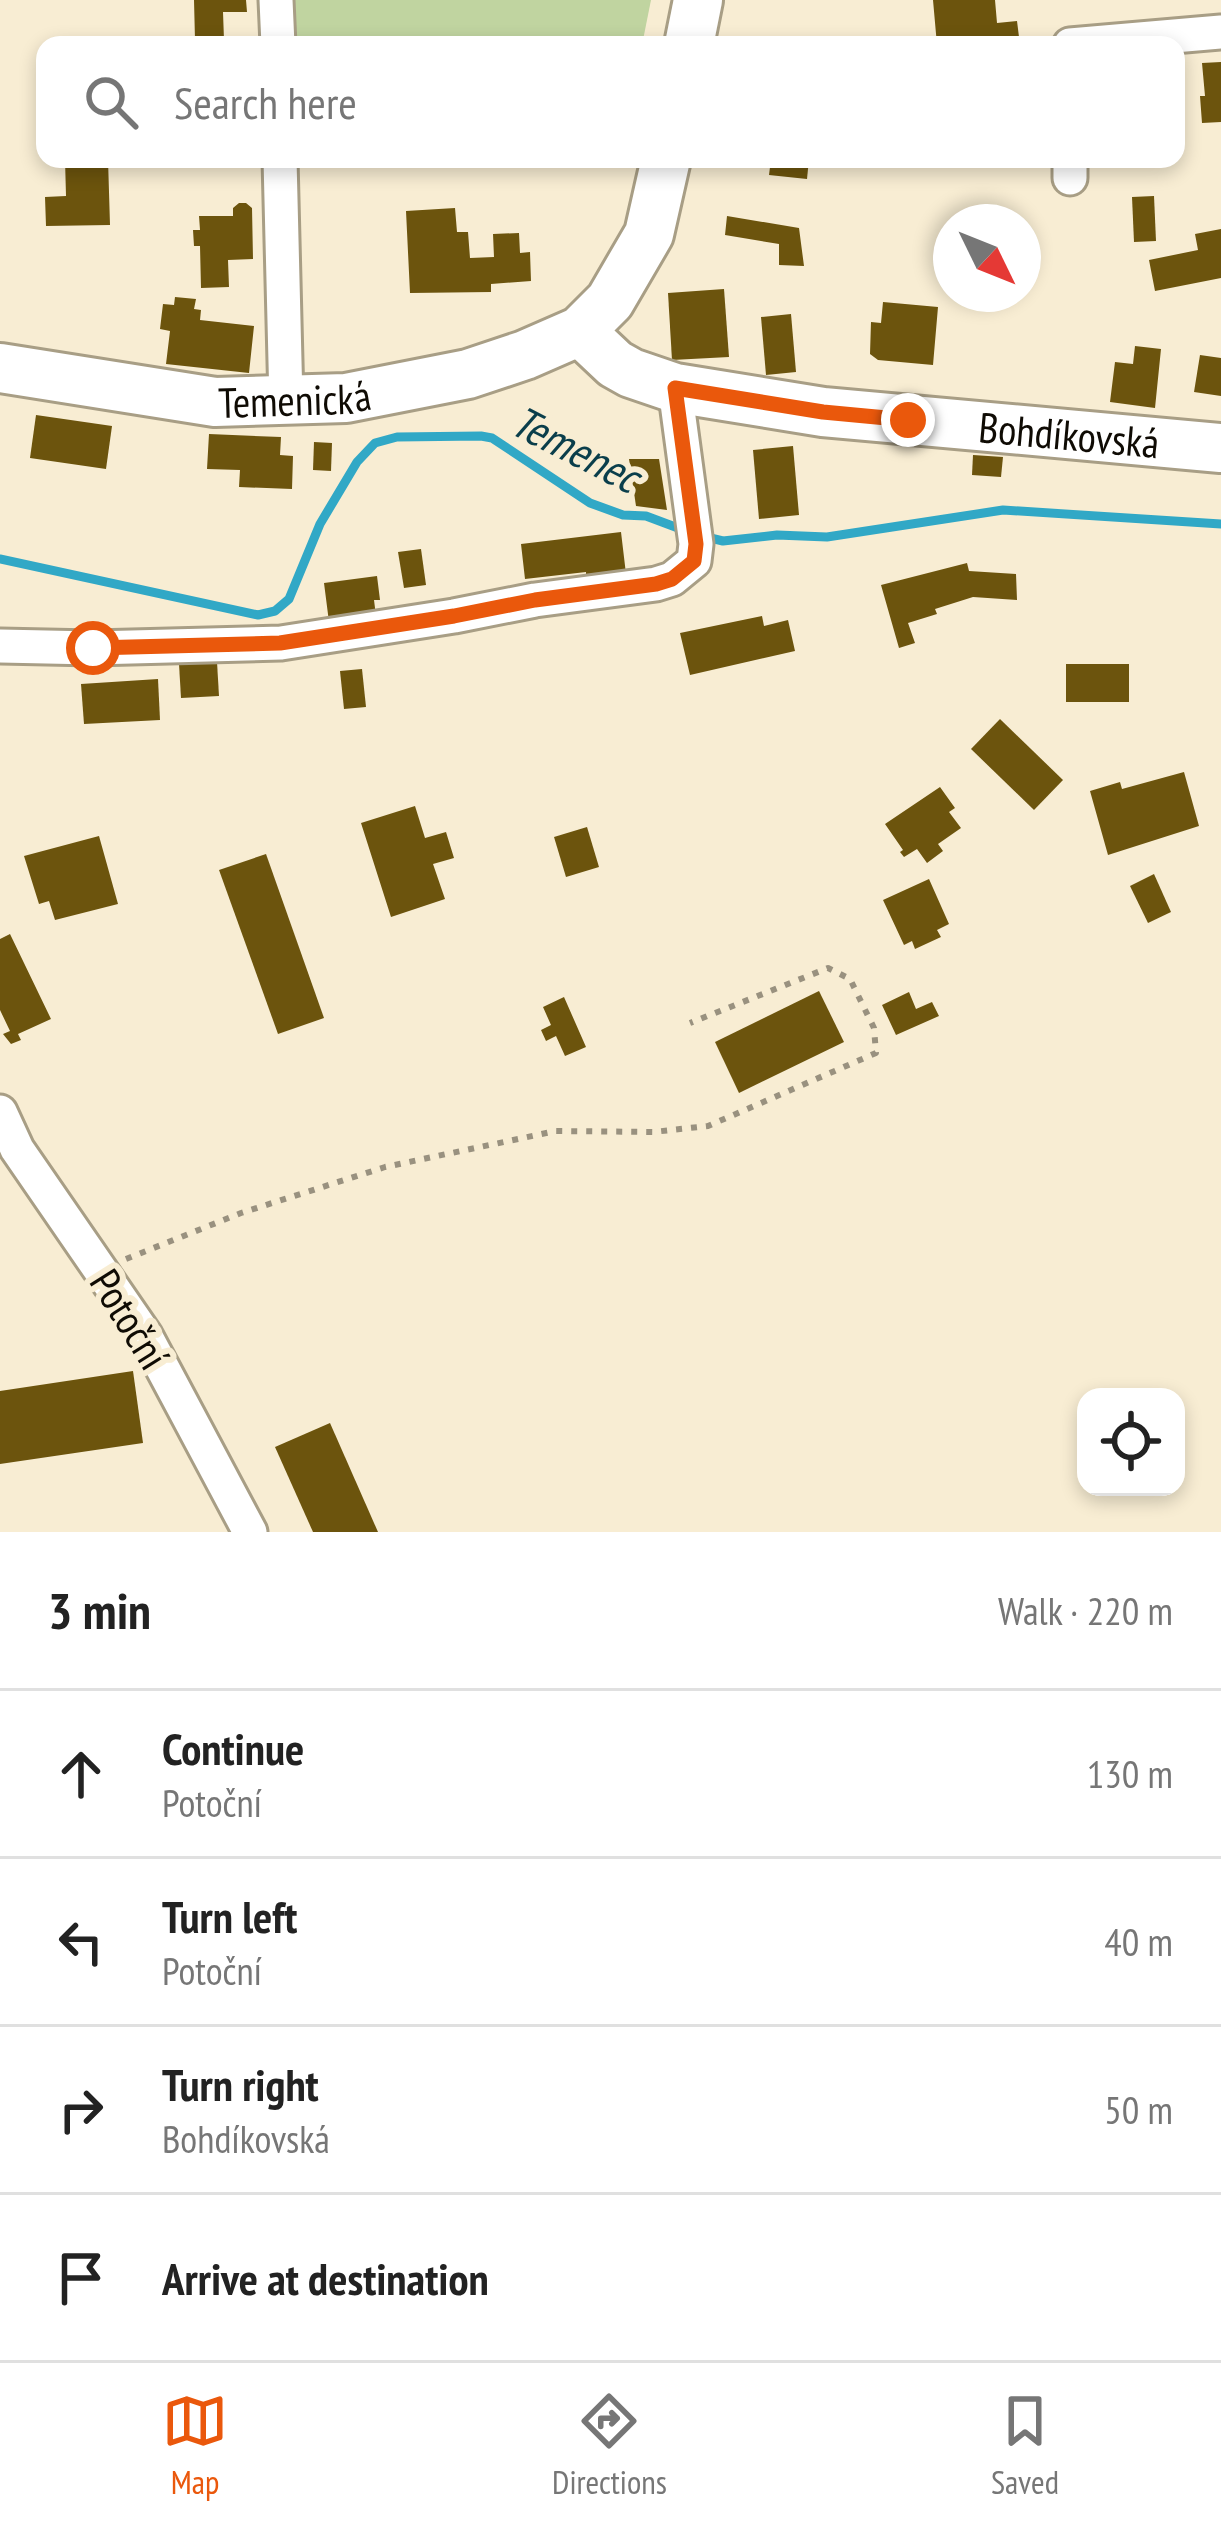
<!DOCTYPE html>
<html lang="en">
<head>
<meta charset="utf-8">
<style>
	body { margin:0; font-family:"PT Sans Narrow",sans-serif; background:#f6f6f6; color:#222 }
	.controls { position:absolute; right:36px; bottom:36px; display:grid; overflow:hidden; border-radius:24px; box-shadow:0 6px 18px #0003 }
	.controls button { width:108px; height:108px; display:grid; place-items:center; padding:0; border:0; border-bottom:3px solid #e0e0e0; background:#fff; color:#222; font:60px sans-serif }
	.compass { position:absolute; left:933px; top:204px; width:108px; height:108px; border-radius:50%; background:#fff; box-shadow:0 6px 18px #0003; rotate:133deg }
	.stop { position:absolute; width:36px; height:36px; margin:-27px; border:9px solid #ea580c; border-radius:50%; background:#fff }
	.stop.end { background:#ea580c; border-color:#fff; box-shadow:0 3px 12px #0008 }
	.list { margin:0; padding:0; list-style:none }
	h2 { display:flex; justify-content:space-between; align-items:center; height:156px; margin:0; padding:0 48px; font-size:51px }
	h2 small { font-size:39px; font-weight:400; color:#767676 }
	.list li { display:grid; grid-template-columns:78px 1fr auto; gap:36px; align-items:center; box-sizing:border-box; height:168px; padding:0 48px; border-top:3px solid #e0e0e0 }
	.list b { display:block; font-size:45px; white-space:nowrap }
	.list p { margin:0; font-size:39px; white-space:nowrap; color:#767676 }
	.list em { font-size:39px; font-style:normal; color:#767676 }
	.icon { flex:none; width:66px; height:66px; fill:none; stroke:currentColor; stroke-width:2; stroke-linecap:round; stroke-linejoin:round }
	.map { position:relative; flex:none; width:1221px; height:1532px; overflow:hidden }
	.search { position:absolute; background:#fff; box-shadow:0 6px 18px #0003; left:36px; right:36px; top:36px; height:132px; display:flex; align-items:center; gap:30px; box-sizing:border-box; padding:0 42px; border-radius:24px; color:#767676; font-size:45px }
	.sheet { height:828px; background:#fff }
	nav { display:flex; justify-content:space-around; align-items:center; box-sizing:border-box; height:168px; border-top:3px solid #e0e0e0; background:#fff; font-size:33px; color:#767676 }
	nav a { display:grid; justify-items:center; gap:6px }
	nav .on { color:#ea580c }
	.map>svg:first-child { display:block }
</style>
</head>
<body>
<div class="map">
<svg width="1221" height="1532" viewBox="0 0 1221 1532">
	<rect width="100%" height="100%" fill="#f8edd3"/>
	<path fill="#c0d4a0" d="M 294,0 L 651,0 L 642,45 L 294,45 Z"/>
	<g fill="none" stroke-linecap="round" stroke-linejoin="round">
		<g stroke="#31a8c6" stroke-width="9">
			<path d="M 702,536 L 723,541 L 777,535 L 827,537 L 1003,510 L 1221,524"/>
			<path d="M 0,559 L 258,615 L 275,611 L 289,599 L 320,524 L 357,462 L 375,443 L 397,437 L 481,436 L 492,438 L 590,503 L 623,515 L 646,516 L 686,531"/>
		</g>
	</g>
	<g fill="#6c540d">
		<path d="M 194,0 L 246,0 L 247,12 L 223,12 L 224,40 L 195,40 Z"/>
		<path d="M 933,0 L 995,0 L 997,23 L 1017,21 L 1020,45 L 937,45 Z"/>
		<path d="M 1221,62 L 1221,122 L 1202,123 L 1200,96 L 1205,96 L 1202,63 Z"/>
		<path d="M 65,159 L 108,159 L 110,225 L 46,226 L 45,197 L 66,196 Z"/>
		<path d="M 771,159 L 809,159 L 807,179 L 769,175 Z"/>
		<path d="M 1154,196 L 1156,241 L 1134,242 L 1132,197 Z"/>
		<path d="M 239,203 L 246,203 L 252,208 L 253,259 L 228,260 L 229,287 L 201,288 L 200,246 L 194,246 L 193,230 L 200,230 L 199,216 L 233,216 L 233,208 Z"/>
		<path d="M 455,208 L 457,232 L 468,232 L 470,258 L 494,257 L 493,234 L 519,233 L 520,253 L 530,252 L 531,281 L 491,284 L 491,292 L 410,293 L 406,211 Z"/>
		<path d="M 727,216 L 799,228 L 804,266 L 779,265 L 779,244 L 725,235 Z"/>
		<path d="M 1221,229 L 1221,278 L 1155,291 L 1149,260 L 1198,250 L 1195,234 Z"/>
		<path d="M 724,289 L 729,357 L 672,360 L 668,293 Z"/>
		<path d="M 175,297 L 196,299 L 194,309 L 201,310 L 200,320 L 254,326 L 249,373 L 166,364 L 170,331 L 160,329 L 163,304 L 174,305 Z"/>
		<path d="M 883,302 L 938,307 L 933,365 L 878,360 L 870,354 L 871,322 L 881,323 Z"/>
		<path d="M 791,314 L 796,372 L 766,375 L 761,317 Z"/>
		<path d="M 1135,346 L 1161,349 L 1155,408 L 1110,402 L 1115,362 L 1133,364 Z"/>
		<path d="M 1200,355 L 1221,358 L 1221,396 L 1194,392 Z"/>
		<path d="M 36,415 L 112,426 L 106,469 L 30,458 Z"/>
		<path d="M 209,434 L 281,437 L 280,455 L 293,456 L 292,489 L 239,487 L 240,470 L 207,469 Z"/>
		<path d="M 314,442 L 332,443 L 331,471 L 313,470 Z"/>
		<path d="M 793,446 L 799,515 L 759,519 L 753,450 Z"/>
		<path d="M 973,455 L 1003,457 L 1001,477 L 972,475 Z"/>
		<path d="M 629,459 L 659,459 L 667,510 L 636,506 Z"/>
		<path d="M 621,532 L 626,574 L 586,578 L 586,572 L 525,579 L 521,544 Z"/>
		<path d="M 421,549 L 426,585 L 404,588 L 398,552 Z"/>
		<path d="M 967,563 L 969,571 L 1016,574 L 1017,600 L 973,597 L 935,609 L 937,614 L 908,623 L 915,643 L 899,648 L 881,585 Z"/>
		<path d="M 377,576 L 380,600 L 374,600 L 376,616 L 329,622 L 324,583 Z"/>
		<path d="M 762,616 L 764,626 L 788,620 L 795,651 L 690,675 L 680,633 Z"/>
		<path d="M 217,662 L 219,696 L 181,698 L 179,664 Z"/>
		<rect x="1066" y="664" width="63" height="38"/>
		<path d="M 362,669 L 366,707 L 344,709 L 340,671 Z"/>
		<path d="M 158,679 L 160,720 L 84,724 L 81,684 Z"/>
		<path d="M 1000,719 L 1063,780 L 1034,810 L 971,749 Z"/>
		<path d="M 1184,772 L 1199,826 L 1108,855 L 1090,791 L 1120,782 L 1122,789 Z"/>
		<path d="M 940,787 L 955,808 L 949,812 L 961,828 L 938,844 L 943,851 L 927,863 L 917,849 L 904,857 L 900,852 L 903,850 L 885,824 Z"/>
		<path d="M 415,806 L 425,838 L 446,832 L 454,858 L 433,864 L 445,899 L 391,917 L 361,823 Z"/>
		<path d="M 587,827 L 599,867 L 566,877 L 554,837 Z"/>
		<path d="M 99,836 L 118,904 L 55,920 L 49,901 L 39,904 L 24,856 Z"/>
		<path d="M 266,854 L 324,1018 L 278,1034 L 219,870 Z"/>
		<path d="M 1154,874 L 1171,912 L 1148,923 L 1130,886 Z"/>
		<path d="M 929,879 L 949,924 L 937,930 L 941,937 L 915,949 L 912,941 L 904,945 L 883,900 Z"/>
		<path d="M 10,934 L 51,1019 L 18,1034 L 21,1040 L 11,1044 L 3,1034 L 10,1031 L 0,1010 L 0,939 Z"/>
		<path d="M 819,991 L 844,1042 L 739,1093 L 715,1042 Z"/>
		<path d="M 909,992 L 916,1009 L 932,1002 L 939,1016 L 896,1035 L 882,1005 Z"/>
		<path d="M 564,997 L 586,1047 L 565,1056 L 556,1036 L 546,1041 L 541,1030 L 551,1025 L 543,1007 Z"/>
		<path d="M 133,1371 L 143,1443 L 0,1464 L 0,1391 Z"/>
		<path d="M 330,1423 L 378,1532 L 313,1532 L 275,1447 Z"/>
	</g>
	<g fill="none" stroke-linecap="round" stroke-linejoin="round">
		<defs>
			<g id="street">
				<path d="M 276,0 L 278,45"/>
				<path d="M 1070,45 L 1221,32"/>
				<path d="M 280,159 L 286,402"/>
				<path d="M 1070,159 L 1070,178"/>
				<path d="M 0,646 L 93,648 L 281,643 L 454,616 L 535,600 L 656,584 L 672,579 L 694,561 L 696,544 L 675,388"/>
				<path d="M 0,1112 L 17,1149 L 145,1335 L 250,1532"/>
			</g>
			<g id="secondary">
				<path d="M 689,45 L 698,0"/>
				<path id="s1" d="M 580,331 L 615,364 L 631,373 L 675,388 L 823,412 L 1221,448"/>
				<path id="s2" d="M 0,368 L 215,402 L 346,398 L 468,374 L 525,355 L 580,331 L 610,301 L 649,234 L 666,159"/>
			</g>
		</defs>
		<use href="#street" stroke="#a89e85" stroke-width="39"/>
		<use href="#secondary" stroke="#a89e85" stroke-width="54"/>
		<path stroke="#99917f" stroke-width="6" stroke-dasharray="6 9" stroke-linecap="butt" d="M 126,1259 L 241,1213 L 385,1167 L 556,1131 L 653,1132 L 708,1126 L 876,1053 L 874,1028 L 850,979 L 828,968 L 690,1023"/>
		<use href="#street" stroke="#fff" stroke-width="33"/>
		<use href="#secondary" stroke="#fff" stroke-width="48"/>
	</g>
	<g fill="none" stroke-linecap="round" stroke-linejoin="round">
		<path stroke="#ea580c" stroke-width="15" d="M 93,648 L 280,643 L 454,616 L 535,600 L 656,584 L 672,579 L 694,561 L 696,544 L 675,388 L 823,412 L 908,420"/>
	</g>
	<g text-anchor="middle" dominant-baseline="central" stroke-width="12" stroke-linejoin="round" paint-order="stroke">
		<g font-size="42" fill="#0f0b04" stroke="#f8edd3">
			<text stroke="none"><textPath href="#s2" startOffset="297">Temenická</textPath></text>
			<text stroke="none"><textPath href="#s1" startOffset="510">Bohdíkovská</textPath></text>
			<text transform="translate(130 1319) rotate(58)">Potoční</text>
		</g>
		<g font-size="45" font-style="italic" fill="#0a3e4b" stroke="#f8edd3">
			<text transform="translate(576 448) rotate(27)">Temenec</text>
		</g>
	</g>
</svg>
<div class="controls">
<button><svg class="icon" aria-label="locate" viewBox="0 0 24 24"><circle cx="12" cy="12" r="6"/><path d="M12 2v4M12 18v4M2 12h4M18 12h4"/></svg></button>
</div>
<svg class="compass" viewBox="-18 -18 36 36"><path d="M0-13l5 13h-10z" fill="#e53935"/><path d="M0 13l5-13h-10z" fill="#767676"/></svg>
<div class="stop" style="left:93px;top:648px"></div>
<div class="stop end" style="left:908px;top:420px"></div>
<div class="search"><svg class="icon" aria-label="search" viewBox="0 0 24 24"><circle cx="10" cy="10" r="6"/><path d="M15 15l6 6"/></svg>Search here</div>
</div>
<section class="sheet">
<h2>3 min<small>Walk · 220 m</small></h2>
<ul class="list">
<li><svg class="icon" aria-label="ahead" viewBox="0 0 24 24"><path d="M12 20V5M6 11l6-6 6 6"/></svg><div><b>Continue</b><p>Potoční</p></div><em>130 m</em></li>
<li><svg class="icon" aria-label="left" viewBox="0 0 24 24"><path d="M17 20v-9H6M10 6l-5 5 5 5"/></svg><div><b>Turn left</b><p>Potoční</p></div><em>40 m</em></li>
<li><svg class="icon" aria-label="right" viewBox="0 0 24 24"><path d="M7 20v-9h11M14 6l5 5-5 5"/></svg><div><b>Turn right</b><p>Bohdíkovská</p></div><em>50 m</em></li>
<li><svg class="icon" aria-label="arrive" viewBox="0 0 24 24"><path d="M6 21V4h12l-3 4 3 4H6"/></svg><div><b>Arrive at destination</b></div></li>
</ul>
</section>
<nav>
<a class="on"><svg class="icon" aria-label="map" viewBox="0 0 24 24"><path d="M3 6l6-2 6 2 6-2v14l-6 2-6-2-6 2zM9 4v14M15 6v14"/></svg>Map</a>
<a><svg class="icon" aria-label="directions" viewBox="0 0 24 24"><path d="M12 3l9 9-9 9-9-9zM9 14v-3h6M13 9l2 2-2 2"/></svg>Directions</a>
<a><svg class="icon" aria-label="saved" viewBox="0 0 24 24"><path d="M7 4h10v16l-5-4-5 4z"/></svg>Saved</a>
</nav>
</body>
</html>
